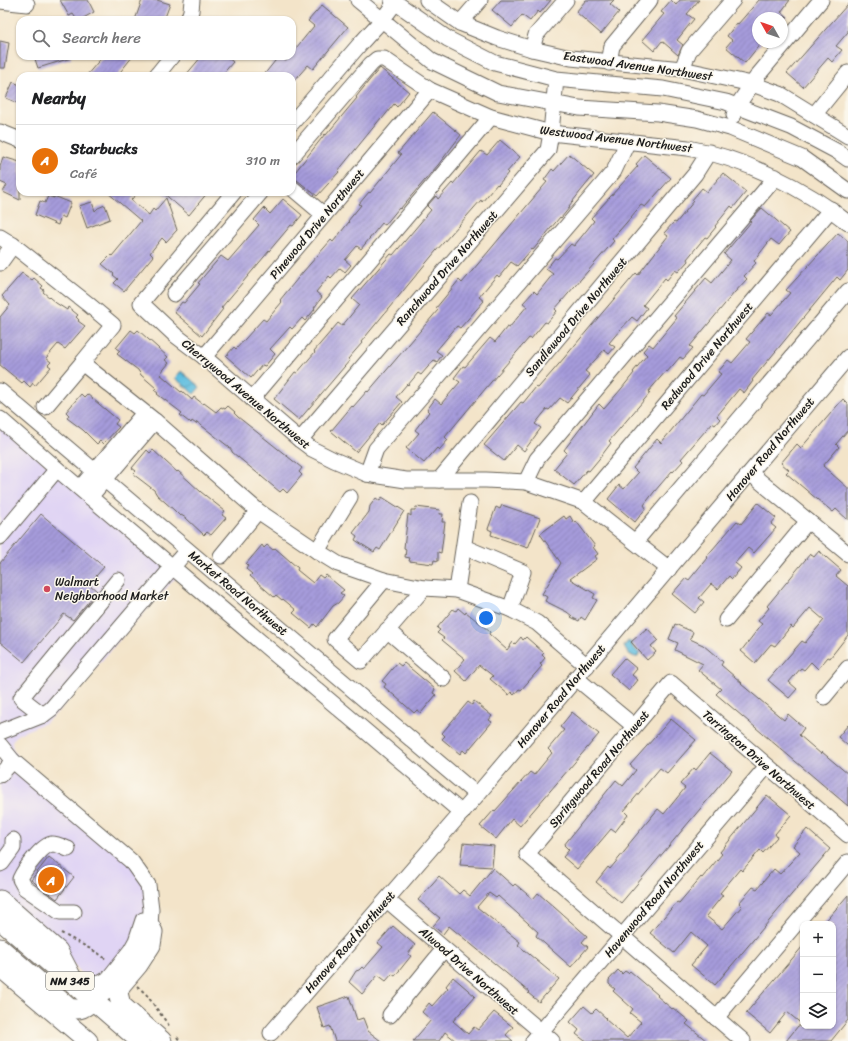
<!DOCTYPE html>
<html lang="en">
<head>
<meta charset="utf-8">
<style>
	body { margin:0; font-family:Sriracha,sans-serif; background:#f2f2f2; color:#202124 }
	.controls { position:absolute; right:12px; bottom:12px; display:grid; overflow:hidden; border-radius:8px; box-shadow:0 1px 3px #0004 }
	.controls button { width:36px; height:36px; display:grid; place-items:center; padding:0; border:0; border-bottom:1px solid #e0e0e0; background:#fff; color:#202124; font:20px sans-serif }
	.compass { position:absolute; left:752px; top:12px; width:36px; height:36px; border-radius:50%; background:#fff; box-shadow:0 1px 3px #0004; rotate:310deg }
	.you { position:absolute; left:486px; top:618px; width:14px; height:14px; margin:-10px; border:3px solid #fff; border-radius:50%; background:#1a73e8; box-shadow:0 0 0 6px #1a73e833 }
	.badge { display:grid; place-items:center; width:26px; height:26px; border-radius:50%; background:#db2777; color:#fff; font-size:13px; font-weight:700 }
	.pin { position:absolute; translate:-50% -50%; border:2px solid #fff; box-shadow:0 1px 4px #0006 }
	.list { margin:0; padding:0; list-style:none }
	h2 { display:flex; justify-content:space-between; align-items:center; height:52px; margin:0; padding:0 16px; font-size:17px }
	h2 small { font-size:13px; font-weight:400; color:#757577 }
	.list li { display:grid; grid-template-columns:26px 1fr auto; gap:12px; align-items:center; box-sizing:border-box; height:72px; padding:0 16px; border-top:1px solid #e0e0e0 }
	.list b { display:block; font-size:15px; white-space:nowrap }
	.list p { margin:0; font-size:13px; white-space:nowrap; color:#757577 }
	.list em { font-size:13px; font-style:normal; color:#757577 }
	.icon { flex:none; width:22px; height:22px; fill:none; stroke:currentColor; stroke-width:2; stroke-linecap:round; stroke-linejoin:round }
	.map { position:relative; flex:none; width:848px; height:1041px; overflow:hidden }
	.search { position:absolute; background:#fff; box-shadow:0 1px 3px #0004; left:16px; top:16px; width:280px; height:44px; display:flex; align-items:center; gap:10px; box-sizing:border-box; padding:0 14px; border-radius:12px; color:#757577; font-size:15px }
	.panel { position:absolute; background:#fff; box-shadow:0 1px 3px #0004; left:16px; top:72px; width:280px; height:124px; border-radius:12px }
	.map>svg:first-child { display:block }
</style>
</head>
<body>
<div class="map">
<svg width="848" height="1041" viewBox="0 0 848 1041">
	<defs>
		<pattern id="water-waves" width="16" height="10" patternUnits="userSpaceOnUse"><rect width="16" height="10" fill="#62bfe0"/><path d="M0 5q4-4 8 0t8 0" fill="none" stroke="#509ab5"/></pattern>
		<pattern id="building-hatch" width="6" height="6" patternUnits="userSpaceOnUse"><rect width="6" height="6" fill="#a69bdb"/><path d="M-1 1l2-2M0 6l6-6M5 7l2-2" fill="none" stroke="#867eb1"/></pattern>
	</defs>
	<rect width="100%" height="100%" fill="#fbf7ec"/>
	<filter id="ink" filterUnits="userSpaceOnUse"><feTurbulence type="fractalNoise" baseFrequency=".025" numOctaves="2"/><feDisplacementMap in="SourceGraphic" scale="8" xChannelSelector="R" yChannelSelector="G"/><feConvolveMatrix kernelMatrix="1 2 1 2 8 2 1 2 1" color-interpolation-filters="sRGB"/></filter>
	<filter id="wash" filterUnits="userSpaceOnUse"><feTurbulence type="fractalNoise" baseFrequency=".012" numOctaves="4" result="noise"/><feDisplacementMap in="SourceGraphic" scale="16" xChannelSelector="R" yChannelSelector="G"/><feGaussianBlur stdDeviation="0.9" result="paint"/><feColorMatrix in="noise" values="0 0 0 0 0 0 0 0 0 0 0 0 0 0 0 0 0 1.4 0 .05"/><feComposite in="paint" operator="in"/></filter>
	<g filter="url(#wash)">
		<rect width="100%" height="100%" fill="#f3e4c9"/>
		<path fill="#e0d4f4" d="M 0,425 L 178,576 L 171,583 L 137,621 L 132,625 L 60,710 L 45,723 L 18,734 L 12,741 L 13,750 L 21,760 L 135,857 L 148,871 L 155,888 L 159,904 L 159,932 L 114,1005 L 86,978 L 59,948 L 0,896 Z"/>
		<g fill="url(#water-waves)" stroke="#3f6e7e">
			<path d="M 181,371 L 200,387 L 194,394 L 175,378 Z"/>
			<path d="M 628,641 L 632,643 L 632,646 L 639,653 L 638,657 C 632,658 625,651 624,646 Z"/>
		</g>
		<g id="blocks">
			<g fill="url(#building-hatch)">
				<path d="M 60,0 L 88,0 L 94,12 L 80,20 L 77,20 L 73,14 L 69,16 Z"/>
				<path d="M 142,0 L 157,0 L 170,4 L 164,20 L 135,20 Z"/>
				<path d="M 501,0 L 551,0 L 540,13 L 538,11 L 530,21 L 522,15 L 512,27 L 492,10 Z"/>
				<path d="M 586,0 L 614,0 L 610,4 L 619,12 L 601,34 L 576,12 Z"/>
				<path d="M 671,0 L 676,5 L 680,0 L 699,0 L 687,14 L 694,19 L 677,40 L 683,45 L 678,55 L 662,41 L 654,51 L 642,40 L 664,14 L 661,12 Z"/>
				<path d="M 759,0 L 790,0 L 781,12 L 788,18 L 758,18 L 758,42 L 761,43 L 745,63 L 726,47 L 732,40 L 727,36 L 737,23 L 738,24 Z"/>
				<path d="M 848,4 L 848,32 L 836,46 L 842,50 L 832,62 L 828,58 L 803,87 L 787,73 Z"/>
				<path d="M 322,5 L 348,27 L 313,69 L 308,65 L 292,83 L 292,76 L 263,76 L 279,56 L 286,61 L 289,56 L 292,56 L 292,53 L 314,26 L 308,21 Z"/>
				<path d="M 0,41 L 9,43 L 5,68 L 0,68 Z"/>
				<path d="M 34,56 L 71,56 L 71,58 L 38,68 Z"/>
				<path d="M 103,56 L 133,56 L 117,76 L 86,76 Z"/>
				<path d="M 202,56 L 226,56 L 233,62 L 221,76 L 185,76 Z"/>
				<path d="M 380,68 L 409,92 L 397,107 L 394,104 L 382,119 L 381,118 L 338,171 L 339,172 L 317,196 L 292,176 L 325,134 L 326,135 L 357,98 L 356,97 L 368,82 Z"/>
				<path d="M 13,82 L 20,85 L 20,104 L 6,98 Z"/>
				<path d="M 433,112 L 461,135 L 438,165 L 400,209 L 399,208 L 385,225 L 382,223 L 361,249 L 357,246 L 345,260 L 351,265 L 345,272 L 340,268 L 331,278 L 329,276 L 316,292 L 322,297 L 314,308 L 315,309 L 305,321 L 302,318 L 292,329 L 290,327 L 270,349 L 275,354 L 265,366 L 262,365 L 251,378 L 226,356 L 234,347 L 236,349 L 263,319 L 266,321 L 282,302 L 280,300 L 303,272 L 331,240 L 333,242 L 349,222 L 348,221 L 361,205 L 359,204 L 369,192 L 370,193 L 401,155 L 398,153 Z"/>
				<path d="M 500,140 L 520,157 L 507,172 L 508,173 L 498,185 L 497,184 L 482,202 L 481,200 L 436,251 L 361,342 L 362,343 L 348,359 L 350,360 L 299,420 L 274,399 L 295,372 L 297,373 L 315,352 L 314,351 L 338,323 L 342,326 L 359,305 L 352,299 L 391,254 L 393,255 L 431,210 L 427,206 L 436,196 L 438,199 L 452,183 L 453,184 L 481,151 L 487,155 Z"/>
				<path d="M 569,154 L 594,175 L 580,192 L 569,206 L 570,207 L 561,218 L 560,217 L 533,250 L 532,249 L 517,266 L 511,262 L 499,277 L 497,275 L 479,297 L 484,301 L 460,328 L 457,326 L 436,351 L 442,355 L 437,362 L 434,360 L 421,375 L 418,373 L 408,385 L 407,384 L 396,397 L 402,402 L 382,425 L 380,423 L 356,452 L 331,431 L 352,406 L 353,407 L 367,391 L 368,392 L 438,310 L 436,308 L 459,280 L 462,283 L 547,182 L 544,180 L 552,169 L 554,171 Z"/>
				<path d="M 644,155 L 671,178 L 645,207 L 641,205 L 626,223 L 612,239 L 614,241 L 555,309 L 557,311 L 547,323 L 545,322 L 531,339 L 529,338 L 491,382 L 445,437 L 448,440 L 439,450 L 437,448 L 424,463 L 406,448 L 419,433 L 415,430 L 429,412 L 427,410 L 435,399 L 441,404 L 460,382 L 454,378 L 463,366 L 465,367 L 490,338 L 495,342 L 507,327 L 509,328 L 527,306 L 523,303 L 534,291 L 537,294 L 553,274 L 546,269 L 555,258 L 557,259 L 571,244 L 574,246 L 594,221 L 591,218 L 638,166 L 636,164 Z"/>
				<path d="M 3,157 L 20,162 L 20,200 L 3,192 L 7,185 L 0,182 L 0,167 Z"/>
				<path d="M 723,173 L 746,192 L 733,208 L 731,206 L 715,226 L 716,227 L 707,238 L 705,237 L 687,259 L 688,261 L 678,272 L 675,270 L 667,280 L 665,278 L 643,305 L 647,308 L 637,321 L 632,317 L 620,330 L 609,343 L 615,347 L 609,354 L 604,350 L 585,371 L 590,375 L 567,403 L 560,398 L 549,410 L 547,409 L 535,424 L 541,428 L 524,451 L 517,445 L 504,461 L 484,445 L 521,402 L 523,403 L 536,387 L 538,388 L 553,371 L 636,273 L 638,275 L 668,236 L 664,233 L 674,222 L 676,223 L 694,201 L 692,200 L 702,188 L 707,192 Z"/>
				<path d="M 107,192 L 138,192 L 131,200 L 149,215 L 153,209 L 155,211 L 166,198 L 177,230 L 166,242 L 162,238 L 150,253 L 153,256 L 124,291 L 114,283 L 118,279 L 113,275 L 114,274 L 102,264 L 111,255 L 112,256 L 141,221 Z"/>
				<path d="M 162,192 L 208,192 L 189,215 Z"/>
				<path d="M 48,196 L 54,198 L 54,196 L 71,203 L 65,218 L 61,216 L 58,225 L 35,215 L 40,201 L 45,203 Z"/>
				<path d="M 283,199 L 302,215 L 293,226 L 291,225 L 221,308 L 223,309 L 202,336 L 174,312 L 182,302 L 184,303 L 200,284 L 198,283 L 221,256 L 228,261 L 241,246 L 259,225 L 254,220 L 264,208 L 270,214 Z"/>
				<path d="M 92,202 L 95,211 L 98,208 L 105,205 L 110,219 L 87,228 L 79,206 Z"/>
				<path d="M 762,208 L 790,232 L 779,245 L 771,239 L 754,261 L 756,263 L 744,276 L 747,279 L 734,293 L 690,346 L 693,348 L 683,359 L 680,357 L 667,372 L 666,371 L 648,392 L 650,393 L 609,441 L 611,443 L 599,459 L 589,471 L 587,470 L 574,485 L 554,469 L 567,453 L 564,450 L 599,404 L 604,409 L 622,388 L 634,373 L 633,372 L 647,355 L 643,351 L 649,344 L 653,347 L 677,318 L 674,316 L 706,278 L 712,283 L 731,260 L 724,254 L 751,222 L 750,221 Z"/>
				<path d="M 838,233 L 848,241 L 848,270 L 840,280 L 837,277 L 752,380 L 753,381 L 744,393 L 739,389 L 717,416 L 720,419 L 715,425 L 712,423 L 681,459 L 683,461 L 673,472 L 672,471 L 654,492 L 644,505 L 646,508 L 635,522 L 608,499 L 619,485 L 624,489 L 638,473 L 633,468 L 657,439 L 661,443 L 701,394 L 703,395 L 721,374 L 718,372 L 728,360 L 732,363 L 750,342 L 746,339 L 768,313 L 771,315 L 790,293 L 786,290 Z"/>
				<path d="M 22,273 L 32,280 L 34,278 L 43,286 L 41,288 L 44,290 L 43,292 L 56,303 L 67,310 L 68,307 L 78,315 L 76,317 L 79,320 L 78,321 L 85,326 L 65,349 L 58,344 L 46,358 L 51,362 L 48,365 L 51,367 L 35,386 L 33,383 L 30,387 L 24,381 L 22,383 L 0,365 L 0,317 L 10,305 L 2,296 Z"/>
				<path d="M 131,330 L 135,333 L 138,330 L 168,357 L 165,360 L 169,363 L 160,374 L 181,392 L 182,391 L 192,400 L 194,397 L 203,404 L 204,403 L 216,412 L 221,407 L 225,409 L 228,406 L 235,412 L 234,413 L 238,417 L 302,468 L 299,472 L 302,475 L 287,493 L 283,489 L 280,492 L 232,452 L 232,451 L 229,447 L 197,422 L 196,424 L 192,421 L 191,423 L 189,421 L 189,422 L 180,415 L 182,413 L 157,394 L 158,393 L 154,390 L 156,388 L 141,375 L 138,370 L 117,354 L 120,351 L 116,348 Z"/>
				<path d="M 81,394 L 84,397 L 87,394 L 118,420 L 115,424 L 119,427 L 103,444 L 100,441 L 97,444 L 83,430 L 67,418 L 69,415 L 66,412 Z"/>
				<path d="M 843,399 L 848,404 L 848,430 L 836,444 L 839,447 L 823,466 L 848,488 L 848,520 L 836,509 L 833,512 L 812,495 L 786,473 L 789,470 L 781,463 L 797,444 L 801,448 Z"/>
				<path d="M 147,450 L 150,453 L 153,450 L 177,472 L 178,471 L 201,492 L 225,511 L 222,515 L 226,518 L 211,535 L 207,532 L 204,535 L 186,518 L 181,515 L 180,516 L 174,510 L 157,495 L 154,490 L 133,474 L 136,471 L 132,468 Z"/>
				<path d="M 382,497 L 404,511 L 380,550 L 377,548 L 374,552 L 355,540 L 357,536 L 353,533 L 369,512 L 370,506 L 376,498 L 380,501 Z"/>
				<path d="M 758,503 L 776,518 L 771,524 L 776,528 L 754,553 L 748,548 L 735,563 L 741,568 L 732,579 L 729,576 L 718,589 L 711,584 L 699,598 L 704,602 L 695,613 L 672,594 L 686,578 L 689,580 L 707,558 L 706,557 L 737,521 L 741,524 Z"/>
				<path d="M 502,505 L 540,518 L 528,548 L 491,535 L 492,531 L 488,529 L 496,507 L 500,509 Z"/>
				<path d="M 416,507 L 440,510 L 439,514 L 443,514 L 442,522 L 445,522 L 441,553 L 438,552 L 438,561 L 434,560 L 433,564 L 409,561 L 410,558 L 405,557 L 406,549 L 404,548 L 408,514 L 411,516 L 411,510 L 415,510 Z"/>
				<path d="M 41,514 L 104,567 L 89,584 L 97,591 L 73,620 L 64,614 L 24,662 L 0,642 L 0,563 Z"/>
				<path d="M 564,516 L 566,519 L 570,516 L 574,523 L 576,521 L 595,546 L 593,547 L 598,554 L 595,556 L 597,559 L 570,579 L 595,594 L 593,598 L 597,600 L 585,620 L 581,617 L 579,621 L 571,617 L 572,616 L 567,612 L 545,601 L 547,597 L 542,594 L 561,563 L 540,534 Z"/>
				<path d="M 262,545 L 264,548 L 267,545 L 273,550 L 275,548 L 298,568 L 297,570 L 313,583 L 319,575 L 323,578 L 326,575 L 344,590 L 340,593 L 344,596 L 338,603 L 333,606 L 317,627 L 314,624 L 311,628 L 293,613 L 296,610 L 283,599 L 282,600 L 276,595 L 274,597 L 250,576 L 252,574 L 246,569 L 248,566 L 246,564 Z"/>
				<path d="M 819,551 L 841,570 L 836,576 L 848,586 L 848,635 L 830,658 L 828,657 L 818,669 L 811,662 L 804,670 L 801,668 L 789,682 L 797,689 L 789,698 L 768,680 L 802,641 L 805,643 L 824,620 L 810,608 L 793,628 L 791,626 L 775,646 L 771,644 L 755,663 L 741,651 L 762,624 L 758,621 L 769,608 L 767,606 L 810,554 L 814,557 Z"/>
				<path d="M 458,608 L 465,614 L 466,612 L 482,625 L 490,632 L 489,634 L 507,650 L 513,642 L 515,644 L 521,637 L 523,640 L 526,637 L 544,653 L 542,655 L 545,658 L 540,664 L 542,666 L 521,690 L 519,689 L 514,695 L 511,692 L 509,695 L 490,679 L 493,676 L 479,665 L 466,681 L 455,671 L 465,659 L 442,640 L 444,638 L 437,633 L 440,630 L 437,628 L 453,609 L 456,611 Z"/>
				<path d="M 675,624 L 693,632 L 690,639 L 703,645 L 723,662 L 721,665 L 742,683 L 741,684 L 784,720 L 788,714 L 804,728 L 799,735 L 821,754 L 822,752 L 848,774 L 848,806 L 716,694 L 721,689 L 698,670 L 703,664 L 675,650 L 678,643 L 669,639 Z"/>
				<path d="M 647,628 L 658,640 L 651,646 L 656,652 L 647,660 L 631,642 Z"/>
				<path d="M 624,658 L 637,669 L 632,675 L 638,680 L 629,691 L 610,674 Z"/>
				<path d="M 397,663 L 401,666 L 404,663 L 435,689 L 433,693 L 436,695 L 421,713 L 417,710 L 414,713 L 395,696 L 384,687 L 386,684 L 382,681 Z"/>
				<path d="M 474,701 L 492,716 L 489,720 L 492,722 L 466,753 L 463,750 L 460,754 L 442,739 L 445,736 L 442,733 L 468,702 L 472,705 Z"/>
				<path d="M 572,712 L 599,734 L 520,826 L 512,819 L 496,839 L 480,826 L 494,810 L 495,811 L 530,772 L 534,775 L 552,753 L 548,749 L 564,730 L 560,727 Z"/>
				<path d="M 671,719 L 696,740 L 667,773 L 660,768 L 624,811 L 628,815 L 615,832 L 611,829 L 577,869 L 563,857 L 569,850 L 564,845 L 616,780 L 623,786 L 636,770 L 630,765 Z"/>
				<path d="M 848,725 L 848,746 L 838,737 Z"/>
				<path d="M 710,753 L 732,771 L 621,903 L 596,882 L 608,867 L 610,869 L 629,846 L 628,845 L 658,809 L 664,814 L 685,788 L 680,784 L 694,768 L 696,770 Z"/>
				<path d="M 767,795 L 791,815 L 775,834 L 777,837 L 763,853 L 760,850 L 742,871 L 740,869 L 720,893 L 723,895 L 706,916 L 722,929 L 742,906 L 739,903 L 753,887 L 757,889 L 774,869 L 780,874 L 800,852 L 793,846 L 807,829 L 830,849 L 715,985 L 691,965 L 707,946 L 691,932 L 674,953 L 650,933 L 677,902 L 679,903 L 701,877 L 702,878 L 722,854 L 720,852 Z"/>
				<path d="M 463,843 L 494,846 L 492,867 L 460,865 Z"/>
				<path d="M 49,857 L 74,877 L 57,899 L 31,880 Z"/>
				<path d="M 493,868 L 513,886 L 515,884 L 533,899 L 538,893 L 587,936 L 582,942 L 588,947 L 571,967 L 536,936 L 538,932 L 498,896 L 496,898 L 489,893 L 477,907 L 520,942 L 518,945 L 559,979 L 539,1002 L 528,993 L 529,992 L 449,926 L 443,934 L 433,926 L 440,918 L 418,900 L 439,876 L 459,894 L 463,890 L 470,896 Z"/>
				<path d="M 848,895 L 848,1020 L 831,1041 L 786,1041 L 798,1026 L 833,1026 L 833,924 L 823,924 Z"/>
				<path d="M 393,926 L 415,945 L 408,954 L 411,956 L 395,976 L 392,974 L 386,981 L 378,975 L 362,994 L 349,982 L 356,971 L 359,970 L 362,967 L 364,969 L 383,947 L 378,943 Z"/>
				<path d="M 803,946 L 803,1025 L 787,1012 L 770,1033 L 746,1013 Z"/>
				<path d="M 618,970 L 622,974 L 625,971 L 628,973 L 630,971 L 658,995 L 657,996 L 672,1009 L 673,1008 L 689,1021 L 686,1024 L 707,1041 L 585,1041 L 576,1034 L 579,1030 L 570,1022 L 584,1006 L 592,1013 L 596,1009 L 606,1018 L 605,1019 L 627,1038 L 641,1022 L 630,1013 L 633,1009 L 613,991 L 615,989 L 609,984 L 609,980 Z"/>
				<path d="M 453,977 L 475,996 L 453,1021 L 468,1034 L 474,1027 L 478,1030 L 494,1012 L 513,1027 L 506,1035 L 513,1041 L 456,1041 L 445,1032 L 439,1041 L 413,1041 L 431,1020 L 422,1012 L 429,1003 L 432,1006 L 448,988 L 446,986 Z"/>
				<path d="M 349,996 L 357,1020 L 363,1018 L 368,1031 L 381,1041 L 335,1041 L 330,1026 L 324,1028 L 317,1007 Z"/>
			</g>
		</g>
	</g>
	<g filter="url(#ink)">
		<use href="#blocks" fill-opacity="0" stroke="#676259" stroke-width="1"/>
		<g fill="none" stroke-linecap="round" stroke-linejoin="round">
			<defs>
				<g id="minor">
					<path d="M 358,0 L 432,61 L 498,93 L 579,108 L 658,113 L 697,119 L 730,128 L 802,158 L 848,191"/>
					<path d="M 392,0 L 448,39 L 495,63 L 556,79 L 663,89 L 726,102 L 791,127 L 838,152 L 848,159"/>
					<path d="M 427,0 L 460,23 L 497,38 L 532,49 L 571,58 L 682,69 L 752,84 L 780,94 L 848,136"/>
					<path d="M 0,1 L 27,4"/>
					<path d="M 188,20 L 191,11 L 192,0"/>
					<path d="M 460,23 L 480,0"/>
					<path d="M 532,49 L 536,35 L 566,0"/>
					<path d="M 609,63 L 612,46 L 650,0"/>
					<path d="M 682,69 L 689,51 L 733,0"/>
					<path d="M 156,76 L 172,56"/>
					<path d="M 734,115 L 737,106 L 759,74 L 821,0"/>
					<path d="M 814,115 L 848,73"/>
					<path d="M 292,123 L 360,44 L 382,20 L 395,3"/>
					<path d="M 0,132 L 20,140"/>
					<path d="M 292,156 L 371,64 L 377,59 L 384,59 L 430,90 L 491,117 L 551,133 L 688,148 C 743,158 805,188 848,223"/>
					<path d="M 292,188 L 324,215"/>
					<path d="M 234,192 L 141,303 L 175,335 L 204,357 L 300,440 L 312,449 L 334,460 L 367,474 L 406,480 L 486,480 L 526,482 L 584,502 L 669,569"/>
					<path d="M 0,237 L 13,245 L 88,304 L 113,325 L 82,363 L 155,421 L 258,511 L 317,551 L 338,564 L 384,580 L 424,588 L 457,590 L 510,609 L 537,623 L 587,666"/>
					<path d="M 0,263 L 13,245"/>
					<path d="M 174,294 L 261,192"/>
					<path d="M 204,357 L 430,90"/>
					<path d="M 0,391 L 477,795"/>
					<path d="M 252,399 L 491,117"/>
					<path d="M 45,407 L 82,363"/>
					<path d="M 0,419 L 57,469 L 462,813"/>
					<path d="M 300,440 L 548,150 L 551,133 L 556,79"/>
					<path d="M 750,473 L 848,554"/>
					<path d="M 367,474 L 376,449 L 614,171 L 628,141"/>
					<path d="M 439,480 L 695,174 L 709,152"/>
					<path d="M 526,482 L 537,459 L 776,177"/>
					<path d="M 80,488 L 144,413"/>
					<path d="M 90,497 L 155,421"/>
					<path d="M 584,502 L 831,209"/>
					<path d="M 0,537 L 57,469"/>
					<path d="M 635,542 L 848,291"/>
					<path d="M 464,547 L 523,572 L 510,609"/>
					<path d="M 317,551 L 350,497"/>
					<path d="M 221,556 L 258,511"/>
					<path d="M 384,580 L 335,639 L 361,661 L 424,588"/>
					<path d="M 457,590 L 470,503"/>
					<path d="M 726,620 L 808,521"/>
					<path d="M 387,630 L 444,679"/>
					<path d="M 576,678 L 634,726"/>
					<path d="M 824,697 L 848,668"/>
					<path d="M 43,715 L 21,698 L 118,580"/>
					<path d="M 0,732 L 43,715 L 51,709 L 187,550"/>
					<path d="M 0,745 L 13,761 L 131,861 L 148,885 L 151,909 L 150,926 L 147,936"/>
					<path d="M 0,775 L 13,761"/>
					<path d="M 68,849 C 63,847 57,844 52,844 C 42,845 24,870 20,879 L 25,888 L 60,912 L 74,912"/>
					<path d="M 0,864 L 2,863 L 13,848 L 13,840"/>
					<path d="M 387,900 L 552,1041"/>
					<path d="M 76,986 L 101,983 L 108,979 L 131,950 L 136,941 L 143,920"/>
					<path d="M 93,1000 L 105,993 L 123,971"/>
					<path d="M 390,1015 L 444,949"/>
					<path d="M 716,1018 L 848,862"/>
					<path d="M 271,1033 L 477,795 L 848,357"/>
					<path d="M 533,1041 L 767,766"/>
					<path d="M 743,1041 L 527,854 L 671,683 L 848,835"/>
				</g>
				<g id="major">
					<path d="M 0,900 L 58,951 L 71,976"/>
					<path d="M 0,920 L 140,1041"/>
					<path d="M 150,926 L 153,932 L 151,945 L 138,965 L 121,985 L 118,993 L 121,1005 L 162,1041"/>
					<path d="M 0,948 L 69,1008 C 80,1011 85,1008 93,1000"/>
					<path d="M 0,967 L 88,1041"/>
				</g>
			</defs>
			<use href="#minor" stroke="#676259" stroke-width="17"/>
			<use href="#major" stroke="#676259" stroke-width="21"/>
			<g stroke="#676259" stroke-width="2" stroke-dasharray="3 3" stroke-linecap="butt">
				<path d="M 61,933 L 98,953 L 107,960"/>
				<path d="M 137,986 L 146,994 L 170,1027"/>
				<path d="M 177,1037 L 180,1041"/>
			</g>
			<use href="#minor" stroke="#fff" stroke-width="15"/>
			<use href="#major" stroke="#fff" stroke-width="19"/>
		</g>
	</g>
	<circle fill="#d1495b" stroke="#fbf7ec" stroke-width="1.5" cx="47" cy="589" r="4"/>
	<g text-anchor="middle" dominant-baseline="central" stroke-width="3" stroke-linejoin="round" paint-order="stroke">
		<rect fill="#fbf7ec" stroke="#5f5e5a" stroke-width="1" x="46" y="972" width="48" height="18" rx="3"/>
		<g font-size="11" font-weight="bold" fill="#1c1c1c">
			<text x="70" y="981">NM 345</text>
		</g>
		<g font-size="12" fill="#1c1c1c" stroke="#fbf7ec">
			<text transform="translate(638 66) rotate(8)">Eastwood Avenue Northwest</text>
			<text transform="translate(616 139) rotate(7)">Westwood Avenue Northwest</text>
			<text transform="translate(317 224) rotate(-50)">Pinewood Drive Northwest</text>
			<text transform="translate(447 268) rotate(-49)">Ranchwood Drive Northwest</text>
			<text transform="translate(576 317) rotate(-50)">Sandlewood Drive Northwest</text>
			<text transform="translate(707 356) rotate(-50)">Redwood Drive Northwest</text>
			<text transform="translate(246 394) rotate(40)">Cherrywood Avenue Northwest</text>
			<text transform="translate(770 449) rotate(-50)">Hanover Road Northwest</text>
			<text transform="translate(238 593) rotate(40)">Market Road Northwest</text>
			<text transform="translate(561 696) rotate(-50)">Hanover Road Northwest</text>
			<text transform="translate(759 760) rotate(41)">Tarrington Drive Northwest</text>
			<text transform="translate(599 769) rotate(-50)">Springwood Road Northwest</text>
			<text transform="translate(654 899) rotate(-50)">Havenwood Road Northwest</text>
			<text transform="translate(350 942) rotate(-49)">Hanover Road Northwest</text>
			<text transform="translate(469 971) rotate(41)">Alwood Drive Northwest</text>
		</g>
		<g font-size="12" fill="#1c1c1c" stroke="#fbf7ec" text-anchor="start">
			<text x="55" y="582">Walmart<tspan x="55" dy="14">Neighborhood Market</tspan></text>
		</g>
	</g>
</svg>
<div class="controls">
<button>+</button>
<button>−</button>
<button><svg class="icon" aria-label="layers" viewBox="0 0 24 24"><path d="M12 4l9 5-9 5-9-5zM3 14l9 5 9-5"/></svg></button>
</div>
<svg class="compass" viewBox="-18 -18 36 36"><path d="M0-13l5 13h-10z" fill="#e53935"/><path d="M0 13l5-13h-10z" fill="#757577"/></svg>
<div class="you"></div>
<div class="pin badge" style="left:51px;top:880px;background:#e8710a">A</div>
<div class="search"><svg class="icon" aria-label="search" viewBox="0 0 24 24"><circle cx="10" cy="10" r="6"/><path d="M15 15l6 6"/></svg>Search here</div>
<section class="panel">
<h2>Nearby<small></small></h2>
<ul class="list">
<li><span class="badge" style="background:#e8710a">A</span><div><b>Starbucks</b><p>Café</p></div><em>310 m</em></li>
</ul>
</section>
</div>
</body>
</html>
